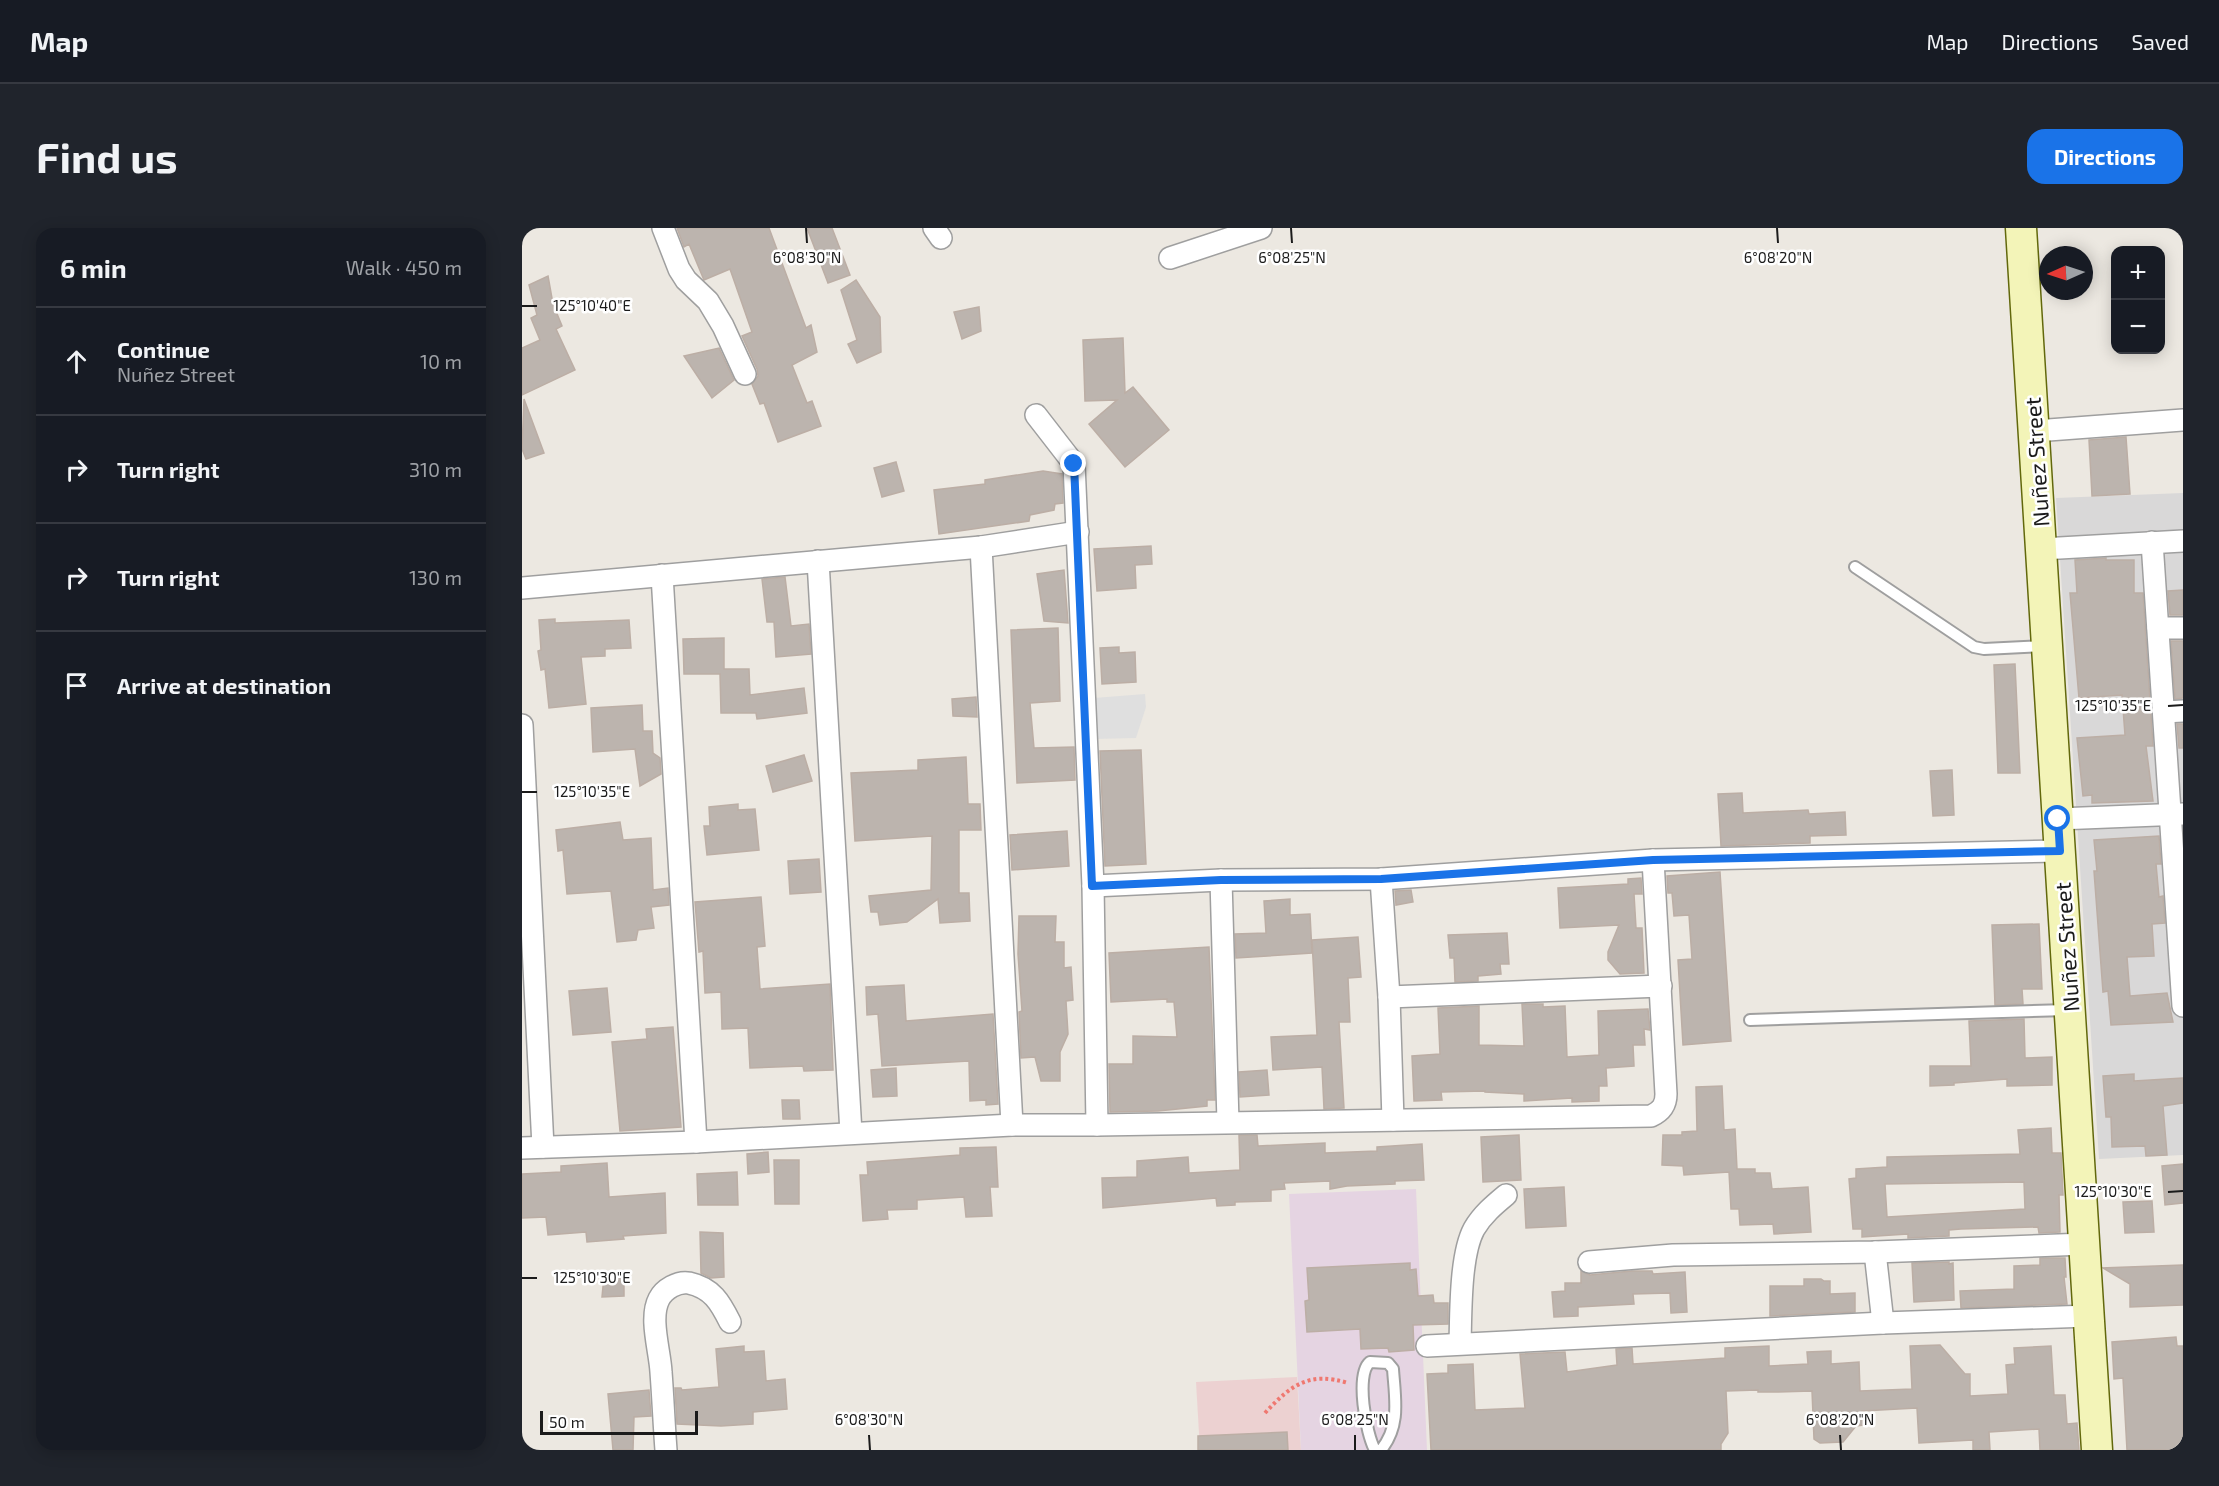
<!DOCTYPE html>
<html lang="en">
<head>
<meta charset="utf-8">
<style>
	body { margin:0; font-family:"Exo 2",sans-serif; background:#20242c; color:#f1f3f6 }
	.controls { position:absolute; right:18px; top:18px; display:grid; overflow:hidden; border-radius:12px; box-shadow:0 3px 15px #0003 }
	.controls button { width:54px; height:54px; display:grid; place-items:center; padding:0; border:0; border-bottom:2px solid #363941; background:#171b24; color:#f1f3f6; font:30px sans-serif }
	.compass { position:absolute; left:1517px; top:18px; width:54px; height:54px; border-radius:50%; background:#171b24; box-shadow:0 3px 15px #0003; rotate:267deg }
	.scale { position:absolute; left:18px; bottom:15px; width:158px; box-sizing:border-box; padding-left:6px; border:3px solid #1b1b1b; border-top:0; font-size:16px; line-height:21px; white-space:nowrap; color:#1b1b1b; -webkit-text-stroke:4px #fff; paint-order:stroke }
	.stop { position:absolute; width:18px; height:18px; margin:-14px; border:4px solid #1a73e8; border-radius:50%; background:#fff }
	.stop.end { background:#1a73e8; border-color:#fff; box-shadow:0 2px 6px #0008 }
	.list { margin:0; padding:0; list-style:none }
	h2 { display:flex; justify-content:space-between; align-items:center; height:78px; margin:0; padding:0 24px; font-size:26px }
	h2 small { font-size:20px; font-weight:400; color:#9ea1a6 }
	.list li { display:grid; grid-template-columns:39px 1fr auto; gap:18px; align-items:center; box-sizing:border-box; height:108px; padding:0 24px; border-top:2px solid #363941 }
	.list b { display:block; font-size:22px; white-space:nowrap }
	.list p { margin:0; font-size:20px; white-space:nowrap; color:#9ea1a6 }
	.list em { font-size:20px; font-style:normal; color:#9ea1a6 }
	.icon { flex:none; width:33px; height:33px; fill:none; stroke:currentColor; stroke-width:2; stroke-linecap:round; stroke-linejoin:round }
	.map { position:relative; flex:none; width:1661px; height:1222px; overflow:hidden; border-radius:18px }
	header { display:flex; align-items:center; gap:36px; box-sizing:border-box; height:84px; padding:0 30px; background:#171b24; border-bottom:2px solid #363941 }
	header strong { font-size:28px }
	nav { display:flex; gap:33px; margin-inline-start:auto; font-size:21px }
	.intro { display:flex; align-items:center; justify-content:space-between; box-sizing:border-box; height:144px; padding:0 36px }
	h1 { margin:0; font-size:42px }
	.button { padding:15px 27px; border-radius:18px; background:#1a73e8; color:#fff; font-size:21px; font-weight:700 }
	main { display:flex; gap:36px; padding:0 36px }
	aside { flex:1; background:#171b24; border-radius:18px; box-shadow:0 3px 15px #0003 }
	.map>svg:first-child { display:block }
</style>
</head>
<body>
<header>
<strong>Map</strong>
<nav><a>Map</a><a>Directions</a><a>Saved</a></nav>
</header>
<div class="intro"><h1>Find us</h1><a class="button">Directions</a></div>
<main>
<aside>
<h2>6 min<small>Walk · 450 m</small></h2>
<ul class="list">
<li><svg class="icon" aria-label="ahead" viewBox="0 0 24 24"><path d="M12 20V5M6 11l6-6 6 6"/></svg><div><b>Continue</b><p>Nuñez Street</p></div><em>10 m</em></li>
<li><svg class="icon" aria-label="right" viewBox="0 0 24 24"><path d="M7 20v-9h11M14 6l5 5-5 5"/></svg><div><b>Turn right</b></div><em>310 m</em></li>
<li><svg class="icon" aria-label="right" viewBox="0 0 24 24"><path d="M7 20v-9h11M14 6l5 5-5 5"/></svg><div><b>Turn right</b></div><em>130 m</em></li>
<li><svg class="icon" aria-label="arrive" viewBox="0 0 24 24"><path d="M6 21V4h12l-3 4 3 4H6"/></svg><div><b>Arrive at destination</b></div></li>
</ul>
</aside>
<div class="map">
<svg width="1661" height="1222" viewBox="0 0 1661 1222">
	<rect width="100%" height="100%" fill="#ece8e1"/>
	<path fill="#d9d8d8" d="M 1661,265 L 1661,927 L 1577,931 L 1534,270 Z"/>
	<path fill="#ecd1d1" d="M 775,1149 L 779,1222 L 678,1222 L 674,1154 Z"/>
	<path fill="#e5d4e2" d="M 894,961 L 905,1222 L 779,1222 L 767,966 Z"/>
	<path fill="#dfdfdf" d="M 623,466 L 624,479 L 614,510 L 572,511 L 572,470 Z"/>
	<g fill="#bcb4ae" stroke="#bcaea5" stroke-width="1.5" fill-rule="evenodd">
		<path d="M 155,0 L 247,0 L 284,100 L 289,97 L 295,124 L 270,137 L 285,175 L 290,173 L 299,198 L 256,214 L 242,175 L 238,176 L 230,156 L 236,148 L 235,141 L 220,108 L 230,104 L 208,41 L 182,52 L 167,16 L 162,19 Z"/>
		<path d="M 285,0 L 310,0 L 328,47 L 306,55 Z"/>
		<path d="M 26,48 L 31,76 L 40,98 L 34,101 L 53,142 L 0,167 L 0,120 L 18,112 L 9,90 L 15,87 L 7,57 Z"/>
		<path d="M 334,52 L 358,89 L 359,124 L 335,135 L 326,116 L 335,112 L 319,62 Z"/>
		<path d="M 457,79 L 459,103 L 440,111 L 432,84 Z"/>
		<path d="M 601,110 L 603,165 L 611,159 L 647,202 L 603,239 L 567,196 L 595,172 L 563,173 L 561,112 Z"/>
		<path d="M 197,120 L 212,152 L 190,170 L 162,128 Z"/>
		<path d="M 2,171 L 22,225 L 4,231 L 0,221 Z"/>
		<path d="M 1604,209 L 1608,266 L 1570,268 L 1567,212 Z"/>
		<path d="M 374,234 L 382,263 L 360,269 L 352,240 Z"/>
		<path d="M 521,243 L 540,246 L 541,275 L 533,276 L 532,282 L 508,287 L 507,293 L 417,306 L 412,262 L 463,256 L 463,252 Z"/>
		<path d="M 629,318 L 630,336 L 613,337 L 614,360 L 575,363 L 572,321 Z"/>
		<path d="M 1584,330 L 1584,332 L 1612,332 L 1612,365 L 1621,365 L 1631,518 L 1624,518 L 1631,573 L 1570,575 L 1570,567 L 1561,568 L 1555,510 L 1603,507 L 1600,467 L 1557,470 L 1548,365 L 1555,365 L 1553,332 Z"/>
		<path d="M 542,342 L 546,395 L 522,393 L 515,346 Z"/>
		<path d="M 263,349 L 269,398 L 287,396 L 289,426 L 254,429 L 252,394 L 245,394 L 240,351 Z"/>
		<path d="M 1661,362 L 1661,387 L 1648,387 L 1646,363 Z"/>
		<path d="M 33,391 L 33,395 L 107,392 L 109,420 L 83,421 L 83,428 L 59,429 L 64,476 L 27,480 L 23,441 L 19,442 L 16,423 L 19,422 L 17,392 Z"/>
		<path d="M 536,400 L 538,473 L 508,475 L 512,520 L 552,519 L 553,552 L 495,555 L 489,402 Z"/>
		<path d="M 202,410 L 202,441 L 227,441 L 228,467 L 282,460 L 285,485 L 235,491 L 234,485 L 199,485 L 198,446 L 162,446 L 161,411 Z"/>
		<path d="M 1649,413 L 1661,413 L 1661,470 L 1653,471 Z"/>
		<path d="M 597,419 L 597,425 L 613,424 L 614,454 L 580,456 L 578,420 Z"/>
		<path d="M 1493,436 L 1498,545 L 1476,545 L 1472,437 Z"/>
		<path d="M 454,469 L 455,489 L 431,488 L 430,471 Z"/>
		<path d="M 120,477 L 121,503 L 130,503 L 131,525 L 138,530 L 139,546 L 118,558 L 113,521 L 71,524 L 69,480 Z"/>
		<path d="M 1655,496 L 1661,496 L 1661,520 L 1657,520 Z"/>
		<path d="M 619,522 L 624,636 L 583,638 L 578,523 Z"/>
		<path d="M 282,527 L 290,553 L 251,564 L 244,538 Z"/>
		<path d="M 444,529 L 446,576 L 458,576 L 459,602 L 437,602 L 437,665 L 447,665 L 448,693 L 418,695 L 416,671 L 385,694 L 358,697 L 356,684 L 349,684 L 347,668 L 409,662 L 410,608 L 333,613 L 329,545 L 396,542 L 396,532 Z"/>
		<path d="M 1430,542 L 1432,587 L 1411,588 L 1408,543 Z"/>
		<path d="M 1220,565 L 1221,585 L 1286,582 L 1287,586 L 1323,584 L 1324,607 L 1288,608 L 1288,615 L 1199,618 L 1196,566 Z"/>
		<path d="M 216,576 L 216,582 L 233,581 L 237,622 L 185,627 L 182,598 L 188,598 L 187,579 Z"/>
		<path d="M 98,594 L 101,612 L 129,610 L 131,662 L 146,660 L 147,677 L 129,679 L 132,700 L 116,702 L 114,712 L 95,714 L 89,663 L 45,666 L 41,622 L 36,623 L 34,602 Z"/>
		<path d="M 545,603 L 547,638 L 490,642 L 488,607 Z"/>
		<path d="M 1637,608 L 1639,636 L 1634,636 L 1637,669 L 1641,668 L 1643,695 L 1630,696 L 1632,728 L 1605,729 L 1608,768 L 1645,765 L 1651,794 L 1589,797 L 1586,763 L 1581,764 L 1572,643 L 1575,643 L 1572,612 Z"/>
		<path d="M 297,631 L 299,664 L 268,666 L 266,633 Z"/>
		<path d="M 1198,644 L 1209,813 L 1161,817 L 1156,732 L 1170,731 L 1167,687 L 1152,688 L 1150,665 L 1146,665 L 1145,648 Z"/>
		<path d="M 1119,650 L 1120,666 L 1112,666 L 1114,700 L 1120,700 L 1122,745 L 1098,746 L 1086,732 L 1086,724 L 1097,697 L 1038,700 L 1036,660 L 1106,656 L 1106,651 Z"/>
		<path d="M 889,662 L 891,674 L 874,677 L 873,663 Z"/>
		<path d="M 239,669 L 243,718 L 235,719 L 238,761 L 308,756 L 311,842 L 282,843 L 281,838 L 228,840 L 226,800 L 200,801 L 199,764 L 183,765 L 181,723 L 177,724 L 173,674 Z"/>
		<path d="M 768,671 L 768,687 L 788,686 L 790,725 L 714,730 L 713,706 L 744,705 L 742,673 Z"/>
		<path d="M 497,688 L 534,688 L 533,714 L 542,714 L 542,740 L 549,739 L 551,772 L 544,773 L 546,806 L 538,824 L 538,853 L 519,853 L 513,829 L 499,830 L 497,784 L 500,783 L 496,726 Z"/>
		<path d="M 1517,696 L 1520,761 L 1500,761 L 1501,776 L 1473,777 L 1470,697 Z"/>
		<path d="M 985,705 L 987,736 L 978,736 L 979,746 L 956,748 L 956,753 L 933,754 L 932,730 L 928,730 L 926,707 Z"/>
		<path d="M 836,709 L 839,749 L 826,750 L 828,794 L 817,794 L 822,880 L 802,881 L 800,839 L 751,842 L 749,809 L 795,807 L 790,712 Z"/>
		<path d="M 687,719 L 693,872 L 685,872 L 685,878 L 636,883 L 588,884 L 587,836 L 611,836 L 611,808 L 655,809 L 652,774 L 645,774 L 645,771 L 589,774 L 587,725 Z"/>
		<path d="M 382,757 L 384,793 L 471,786 L 476,876 L 464,877 L 464,872 L 448,873 L 447,833 L 360,838 L 356,786 L 345,787 L 344,759 Z"/>
		<path d="M 85,760 L 89,804 L 51,807 L 47,763 Z"/>
		<path d="M 1000,776 L 1021,776 L 1021,779 L 1043,778 L 1045,829 L 1077,827 L 1076,783 L 1126,781 L 1128,802 L 1122,801 L 1123,817 L 1111,817 L 1112,838 L 1084,840 L 1085,858 L 1077,858 L 1077,873 L 1050,874 L 1050,870 L 1002,873 L 1002,866 L 963,864 L 963,863 L 919,864 L 920,872 L 892,873 L 890,828 L 918,826 L 916,780 L 957,778 L 957,817 L 1002,818 Z"/>
		<path d="M 1502,791 L 1503,830 L 1530,829 L 1530,857 L 1485,858 L 1485,851 L 1432,855 L 1432,857 L 1408,858 L 1408,838 L 1449,838 L 1447,793 Z"/>
		<path d="M 151,799 L 159,899 L 98,903 L 90,814 L 125,811 L 124,801 Z"/>
		<path d="M 374,840 L 375,868 L 351,869 L 349,842 Z"/>
		<path d="M 745,842 L 747,867 L 718,869 L 717,844 Z"/>
		<path d="M 1612,846 L 1612,853 L 1661,850 L 1661,875 L 1641,878 L 1645,927 L 1624,928 L 1623,918 L 1590,919 L 1589,889 L 1584,889 L 1581,848 Z"/>
		<path d="M 1200,858 L 1202,902 L 1213,901 L 1215,941 L 1233,941 L 1233,945 L 1248,945 L 1250,961 L 1286,959 L 1289,1004 L 1252,1006 L 1251,996 L 1218,997 L 1217,981 L 1209,981 L 1207,944 L 1162,947 L 1161,938 L 1140,937 L 1141,907 L 1160,907 L 1160,904 L 1175,903 L 1174,859 Z"/>
		<path d="M 260,872 L 277,872 L 278,891 L 261,891 Z"/>
		<path d="M 1529,900 L 1530,925 L 1539,925 L 1541,967 L 1537,967 L 1538,1004 L 1517,1005 L 1516,999 L 1439,1001 L 1427,1002 L 1427,1008 L 1386,1010 L 1386,1006 L 1340,1009 L 1340,1001 L 1331,1001 L 1327,951 L 1334,950 L 1334,941 L 1365,939 L 1365,929 L 1498,926 L 1496,902 ZM 1502,954 L 1503,981 L 1365,989 L 1363,956 Z"/>
		<path d="M 717,907 L 735,907 L 736,918 L 803,915 L 803,925 L 855,923 L 855,919 L 900,916 L 902,952 L 873,953 L 873,956 L 825,958 L 808,961 L 808,953 L 762,955 L 763,961 L 749,962 L 749,973 L 713,974 L 713,977 L 695,978 L 694,970 L 581,980 L 580,950 L 615,949 L 615,933 L 666,929 L 667,945 L 718,942 Z"/>
		<path d="M 997,907 L 999,952 L 961,954 L 959,909 Z"/>
		<path d="M 474,919 L 476,959 L 468,959 L 470,988 L 444,989 L 442,969 L 395,972 L 395,981 L 365,982 L 366,991 L 341,993 L 338,947 L 346,947 L 345,934 L 438,927 L 438,920 Z"/>
		<path d="M 246,924 L 247,944 L 226,946 L 225,926 Z"/>
		<path d="M 252,932 L 277,932 L 277,976 L 253,976 Z"/>
		<path d="M 85,935 L 87,969 L 143,965 L 144,1005 L 101,1008 L 102,1011 L 65,1014 L 64,1004 L 26,1007 L 24,989 L 0,990 L 0,946 L 39,944 L 39,938 Z"/>
		<path d="M 1661,936 L 1661,975 L 1643,977 L 1640,938 Z"/>
		<path d="M 215,944 L 216,977 L 176,977 L 175,946 Z"/>
		<path d="M 1042,959 L 1044,998 L 1004,1000 L 1002,961 Z"/>
		<path d="M 1630,973 L 1632,1004 L 1603,1005 L 1601,974 Z"/>
		<path d="M 178,1004 L 201,1005 L 202,1049 L 189,1050 L 179,1045 Z"/>
		<path d="M 1518,1030 L 1543,1030 L 1544,1049 L 1542,1049 L 1545,1076 L 1439,1080 L 1438,1063 L 1492,1061 L 1492,1038 L 1518,1037 Z"/>
		<path d="M 1427,1034 L 1427,1036 L 1431,1035 L 1432,1072 L 1392,1074 L 1390,1035 Z"/>
		<path d="M 888,1035 L 888,1042 L 894,1041 L 896,1068 L 911,1067 L 912,1075 L 926,1075 L 926,1096 L 891,1097 L 892,1122 L 867,1124 L 866,1120 L 839,1121 L 838,1101 L 785,1104 L 783,1073 L 787,1072 L 785,1040 Z"/>
		<path d="M 1661,1037 L 1661,1077 L 1608,1079 L 1608,1056 L 1581,1040 Z"/>
		<path d="M 1059,1043 L 1068,1047 L 1110,1043 L 1130,1043 L 1131,1046 L 1163,1044 L 1165,1084 L 1149,1085 L 1148,1065 L 1111,1066 L 1112,1076 L 1056,1079 L 1056,1088 L 1032,1089 L 1030,1064 L 1043,1063 L 1043,1055 L 1059,1055 Z"/>
		<path d="M 82,1048 L 102,1049 L 102,1068 L 80,1069 Z"/>
		<path d="M 1282,1051 L 1299,1051 L 1302,1053 L 1308,1053 L 1308,1066 L 1333,1065 L 1333,1084 L 1248,1088 L 1248,1058 L 1282,1058 Z"/>
		<path d="M 1654,1109 L 1655,1118 L 1661,1118 L 1661,1222 L 1605,1222 L 1601,1150 L 1592,1151 L 1590,1114 Z"/>
		<path d="M 1418,1117 L 1443,1146 L 1448,1146 L 1448,1168 L 1486,1166 L 1484,1137 L 1493,1136 L 1492,1120 L 1529,1118 L 1532,1167 L 1543,1167 L 1545,1196 L 1555,1195 L 1557,1222 L 1518,1222 L 1517,1201 L 1467,1204 L 1468,1222 L 1451,1222 L 1451,1212 L 1397,1215 L 1395,1180 L 1340,1183 L 1341,1197 L 1334,1198 L 1321,1214 L 1298,1215 L 1292,1211 L 1290,1163 L 1255,1164 L 1236,1164 L 1236,1162 L 1204,1163 L 1206,1205 L 1199,1216 L 1199,1222 L 909,1222 L 905,1146 L 926,1145 L 926,1137 L 951,1136 L 953,1182 L 1003,1180 L 998,1126 L 1043,1124 L 1045,1144 L 1095,1137 L 1094,1121 L 1110,1120 L 1111,1136 L 1203,1130 L 1203,1120 L 1247,1118 L 1247,1138 L 1286,1136 L 1285,1124 L 1309,1123 L 1309,1136 L 1337,1134 L 1338,1163 L 1390,1161 L 1388,1118 Z"/>
		<path d="M 222,1118 L 222,1124 L 242,1123 L 244,1153 L 263,1151 L 265,1181 L 231,1184 L 231,1196 L 199,1198 L 155,1196 L 153,1160 L 159,1160 L 160,1162 L 197,1159 L 194,1121 Z"/>
		<path d="M 127,1162 L 129,1188 L 112,1189 L 111,1222 L 91,1222 L 86,1166 Z"/>
		<path d="M 765,1204 L 766,1222 L 676,1222 L 676,1208 Z"/>
	</g>
	<g fill="none" stroke-linecap="round" stroke-linejoin="round">
		<defs>
			<g id="lane">
				<path d="M 1333,339 L 1452,419 L 1462,421 L 1523,418"/>
				<path d="M 1228,792 L 1545,782"/>
				<path d="M 853,1222 C 844,1206 833,1146 848,1134 L 866,1135 L 871,1141 C 873,1171 879,1197 859,1222"/>
			</g>
			<g id="street">
				<path d="M 141,0 L 157,41 L 164,52 L 186,73 L 201,98 L 223,146"/>
				<path d="M 412,0 L 419,10"/>
				<path d="M 648,30 L 739,0"/>
				<path d="M 514,187 L 552,236 L 571,658 L 575,897"/>
				<path d="M 1513,203 L 1661,192"/>
				<path d="M 1630,314 L 1661,778"/>
				<path d="M 459,319 L 490,897"/>
				<path d="M 1520,321 L 1661,313"/>
				<path d="M 296,333 L 329,905"/>
				<path d="M 140,347 L 174,914"/>
				<path d="M 0,360 L 459,319 L 556,304"/>
				<path d="M 1636,400 L 1661,400"/>
				<path d="M 1642,484 L 1661,483"/>
				<path d="M 0,497 L 21,919"/>
				<path d="M 1536,591 L 1661,586"/>
				<path d="M 859,651 L 867,769 L 871,892"/>
				<path d="M 699,652 L 706,894"/>
				<path d="M 571,658 L 699,652 L 859,651 L 1131,632 L 1538,623"/>
				<path d="M 867,769 L 1139,758"/>
				<path d="M 0,920 L 174,914 L 490,897 L 575,897 L 1129,888 C 1140,883 1144,877 1144,866 L 1131,632"/>
				<path d="M 1353,1024 L 1361,1095"/>
				<path d="M 1067,1034 L 1151,1027 L 1353,1024 L 1563,1016"/>
				<path d="M 938,1115 C 939,1084 938,1027 952,1001 C 960,987 972,977 984,967"/>
				<path d="M 905,1118 L 1361,1095 L 1567,1088"/>
				<path d="M 144,1222 C 142,1196 141,1170 139,1144 C 138,1123 127,1090 137,1071 C 142,1061 156,1053 167,1055 C 190,1060 198,1074 208,1094"/>
			</g>
			<path id="secondary" d="M 1499,0 L 1575,1222"/>
		</defs>
		<use href="#lane" stroke="#9f9f9f" stroke-width="14"/>
		<use href="#street" stroke="#9f9f9f" stroke-width="24"/>
		<use href="#secondary" stroke="#62680c" stroke-width="33"/>
		<path stroke="#ef7870" stroke-width="4" stroke-dasharray="3 3" stroke-linecap="butt" d="M 743,1185 C 769,1157 787,1143 826,1155"/>
		<use href="#lane" stroke="#fff" stroke-width="10"/>
		<use href="#street" stroke="#fff" stroke-width="21"/>
		<use href="#secondary" stroke="#f3f4b8" stroke-width="30"/>
	</g>
	<g fill="none" stroke-linecap="round" stroke-linejoin="round">
		<path stroke="#1a73e8" stroke-width="8" d="M 552,236 L 570,658 L 699,652 L 859,651 L 1131,632 L 1538,623 L 1536,591"/>
	</g>
	<path fill="none" stroke="#1b1b1b" stroke-width="2" d="M 284,0 L 285,15M 769,0 L 770,15M 1255,0 L 1256,15M 0,78 L 15,78M 1646,478 L 1661,477M 0,564 L 15,564M 1646,964 L 1661,963M 0,1050 L 15,1050M 347,1207 L 348,1222M 833,1207 L 833,1222M 1318,1207 L 1319,1222"/>
	<g text-anchor="middle" dominant-baseline="central" stroke-width="5" stroke-linejoin="round" paint-order="stroke">
		<g font-size="22" fill="#1b1b1b" stroke="#fff">
			<text transform="translate(1514 234) rotate(-94)">Nuñez Street</text>
			<text transform="translate(1544 719) rotate(-94)">Nuñez Street</text>
		</g>
	</g>
	<g font-size="15" text-anchor="middle" fill="#1b1b1b" stroke="#fff" stroke-width="5" stroke-linejoin="round" paint-order="stroke">
		<text x="285" y="35">6°08'30"N</text>
		<text x="770" y="35">6°08'25"N</text>
		<text x="1256" y="35">6°08'20"N</text>
		<text x="70" y="83">125°10'40"E</text>
		<text x="1591" y="483">125°10'35"E</text>
		<text x="70" y="569">125°10'35"E</text>
		<text x="1591" y="969">125°10'30"E</text>
		<text x="70" y="1055">125°10'30"E</text>
		<text x="347" y="1197">6°08'30"N</text>
		<text x="833" y="1197">6°08'25"N</text>
		<text x="1318" y="1197">6°08'20"N</text>
	</g>
</svg>
<div class="controls">
<button>+</button>
<button>−</button>
</div>
<svg class="compass" viewBox="-18 -18 36 36"><path d="M0-13l5 13h-10z" fill="#e53935"/><path d="M0 13l5-13h-10z" fill="#9ea1a6"/></svg>
<div class="scale">50 m</div>
<div class="stop" style="left:1536px;top:591px"></div>
<div class="stop end" style="left:552px;top:236px"></div>
</div>
</main>
</body>
</html>
